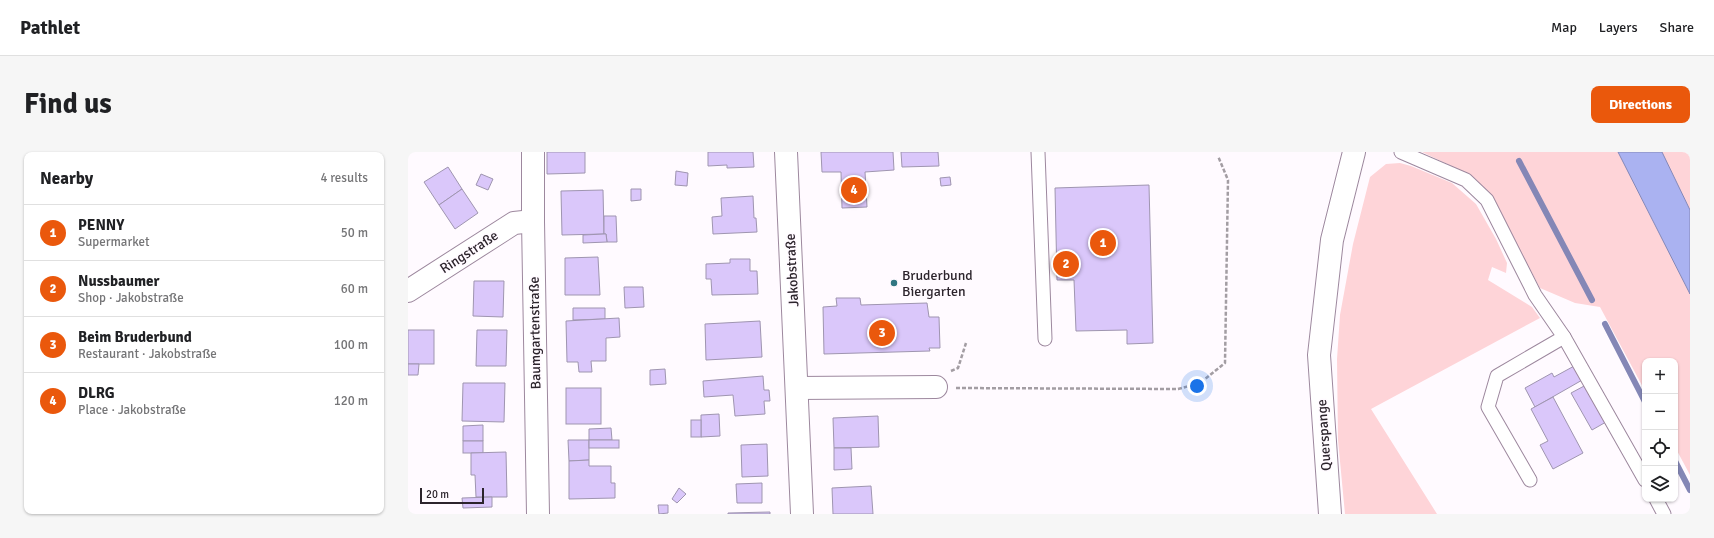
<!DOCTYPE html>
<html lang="en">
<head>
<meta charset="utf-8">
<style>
	body { margin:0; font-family:Signika,sans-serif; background:#f6f6f6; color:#202124 }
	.controls { position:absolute; right:12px; bottom:12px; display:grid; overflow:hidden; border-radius:8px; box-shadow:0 1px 3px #0004 }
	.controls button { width:36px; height:36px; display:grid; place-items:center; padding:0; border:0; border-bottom:1px solid #e0e0e0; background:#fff; color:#202124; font:20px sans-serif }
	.scale { position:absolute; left:12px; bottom:10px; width:64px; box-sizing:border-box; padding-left:4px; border:2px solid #2c242c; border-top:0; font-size:11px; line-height:14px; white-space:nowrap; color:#2c242c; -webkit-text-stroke:3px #fffaff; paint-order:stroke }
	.you { position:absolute; left:789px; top:234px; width:14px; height:14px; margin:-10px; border:3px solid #fff; border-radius:50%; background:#1a73e8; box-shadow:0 0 0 6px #1a73e833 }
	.badge { display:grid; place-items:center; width:26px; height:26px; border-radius:50%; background:#ea580c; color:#fff; font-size:13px; font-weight:700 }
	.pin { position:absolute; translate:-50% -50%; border:2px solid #fff; box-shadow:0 1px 4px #0006 }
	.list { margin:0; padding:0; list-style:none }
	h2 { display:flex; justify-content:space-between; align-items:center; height:52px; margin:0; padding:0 16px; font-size:17px }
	h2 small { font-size:13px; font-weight:400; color:#757577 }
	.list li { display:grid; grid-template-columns:26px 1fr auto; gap:12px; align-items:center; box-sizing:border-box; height:56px; padding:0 16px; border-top:1px solid #e0e0e0 }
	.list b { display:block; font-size:15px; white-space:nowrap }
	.list p { margin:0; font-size:13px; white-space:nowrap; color:#757577 }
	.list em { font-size:13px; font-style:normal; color:#757577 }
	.icon { flex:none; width:22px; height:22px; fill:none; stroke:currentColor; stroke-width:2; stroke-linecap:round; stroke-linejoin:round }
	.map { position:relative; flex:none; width:1282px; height:362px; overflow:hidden; border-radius:8px }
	header { display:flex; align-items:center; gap:24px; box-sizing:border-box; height:56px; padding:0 20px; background:#fff; border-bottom:1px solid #e0e0e0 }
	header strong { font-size:19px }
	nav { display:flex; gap:22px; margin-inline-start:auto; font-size:14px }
	.intro { display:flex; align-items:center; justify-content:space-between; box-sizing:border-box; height:96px; padding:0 24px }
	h1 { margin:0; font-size:28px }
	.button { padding:10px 18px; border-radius:8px; background:#ea580c; color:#fff; font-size:14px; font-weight:700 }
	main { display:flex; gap:24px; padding:0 24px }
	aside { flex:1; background:#fff; border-radius:8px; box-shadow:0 1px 3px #0004 }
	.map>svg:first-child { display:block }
</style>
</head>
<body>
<header>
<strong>Pathlet</strong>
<nav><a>Map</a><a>Layers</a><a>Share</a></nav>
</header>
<div class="intro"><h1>Find us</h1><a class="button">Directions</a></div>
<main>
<aside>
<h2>Nearby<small>4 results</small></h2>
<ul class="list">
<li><span class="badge">1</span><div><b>PENNY</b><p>Supermarket</p></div><em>50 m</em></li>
<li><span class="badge">2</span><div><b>Nussbaumer</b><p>Shop · Jakobstraße</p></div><em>60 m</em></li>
<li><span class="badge">3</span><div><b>Beim Bruderbund</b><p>Restaurant · Jakobstraße</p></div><em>100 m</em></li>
<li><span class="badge">4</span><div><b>DLRG</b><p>Place · Jakobstraße</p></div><em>120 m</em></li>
</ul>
</aside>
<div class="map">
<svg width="1282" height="362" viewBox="0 0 1282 362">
	<rect width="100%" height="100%" fill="#fffaff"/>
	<g fill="#fed4d8">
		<path d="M 1014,0 L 1210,0 L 1282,142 L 1282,323 L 1267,295 L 1267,209 L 1237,209 L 1237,239 L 1192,155 L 1167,151 L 1132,136 L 1098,72 L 1058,21 Z"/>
		<path d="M 1254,0 L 1282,0 L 1282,58 Z"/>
		<path d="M 992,11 L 1003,14 L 1044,31 L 1068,52 L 1088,87 L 1099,111 L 1098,121 L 1084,115 L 1080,128 L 1124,155 L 1132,166 L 963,257 L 1029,362 L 937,362 L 930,288 L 929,207 L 932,163 L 945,92 L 962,25 L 978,12 Z"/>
	</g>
	<path fill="#aab2f1" stroke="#8487b6" d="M 1210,0 L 1254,0 L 1282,58 L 1282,142 Z"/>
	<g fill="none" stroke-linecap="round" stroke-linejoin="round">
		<g stroke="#8487b6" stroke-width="6">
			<path d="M 1111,9 L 1184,148"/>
			<path d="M 1197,172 L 1237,250"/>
			<path d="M 1267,309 L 1282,338"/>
		</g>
	</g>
	<g fill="#dac7fa" stroke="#9f95b0">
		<path d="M 139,0 L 177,0 L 177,21 L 139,22 Z"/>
		<path d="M 300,0 L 345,0 L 346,15 L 319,16 L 319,13 L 300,14 Z"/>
		<path d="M 413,0 L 485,0 L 486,18 L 457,20 L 459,55 L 434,56 L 433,20 L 414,20 Z"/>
		<path d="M 493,0 L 530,0 L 531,14 L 494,15 Z"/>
		<path d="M 40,15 L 54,37 L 31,53 L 16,30 Z"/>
		<path d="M 268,19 L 280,21 L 279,34 L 267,33 Z"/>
		<path d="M 73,22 L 85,27 L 80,38 L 68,33 Z"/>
		<path d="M 542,25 L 543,33 L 533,34 L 532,26 Z"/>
		<path d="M 741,33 L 745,191 L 719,192 L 719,178 L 668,179 L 666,128 L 649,128 L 647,36 Z"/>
		<path d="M 54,37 L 70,61 L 47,77 L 31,53 Z"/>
		<path d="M 223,37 L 233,37 L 233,48 L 223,49 Z"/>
		<path d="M 195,38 L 196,82 L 154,83 L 153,39 Z"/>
		<path d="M 345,44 L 346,66 L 348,66 L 349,80 L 305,82 L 304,65 L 314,64 L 313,46 Z"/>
		<path d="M 196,64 L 208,64 L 209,90 L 199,90 L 198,82 L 196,82 Z"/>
		<path d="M 196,82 L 198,82 L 199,90 L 175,91 L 175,83 Z"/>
		<path d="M 190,105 L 192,143 L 157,143 L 157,106 Z"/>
		<path d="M 322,107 L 342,107 L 342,119 L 349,119 L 350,142 L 304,143 L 303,127 L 298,127 L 298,112 L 322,111 Z"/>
		<path d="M 66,129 L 96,129 L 95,165 L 65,164 Z"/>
		<path d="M 216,135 L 235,135 L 236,155 L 217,156 Z"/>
		<path d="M 428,146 L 452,146 L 453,153 L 519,151 L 521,165 L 531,165 L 532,196 L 521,196 L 522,199 L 416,202 L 415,155 L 429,154 Z"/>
		<path d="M 165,156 L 197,156 L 197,167 L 165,168 Z"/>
		<path d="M 211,166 L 212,185 L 198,186 L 198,209 L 183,209 L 184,220 L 171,220 L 170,210 L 159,210 L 158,169 Z"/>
		<path d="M 352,169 L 354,205 L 298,208 L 297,172 Z"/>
		<rect x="0" y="178" width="26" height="34"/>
		<path d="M 69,178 L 99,178 L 98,214 L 68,214 Z"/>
		<path d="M 0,212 L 11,212 L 10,223 L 0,223 Z"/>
		<path d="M 1168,213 L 1176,227 L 1127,255 L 1117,236 L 1144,221 L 1146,225 Z"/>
		<path d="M 257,217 L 258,232 L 242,233 L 242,218 Z"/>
		<path d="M 355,224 L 356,238 L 361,238 L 362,249 L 356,249 L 357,262 L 327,264 L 325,243 L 296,245 L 295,229 Z"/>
		<path d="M 55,231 L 97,231 L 96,270 L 54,269 Z"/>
		<path d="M 1178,233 L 1198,270 L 1184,278 L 1163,241 Z"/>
		<rect x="158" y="236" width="35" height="36"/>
		<path d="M 1145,245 L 1175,301 L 1145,317 L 1132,293 L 1140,289 L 1123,257 Z"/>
		<path d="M 311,262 L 312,284 L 293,285 L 293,263 Z"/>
		<path d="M 470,264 L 471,295 L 426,296 L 425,266 Z"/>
		<rect x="283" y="268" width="10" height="17"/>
		<path d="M 75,273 L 75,289 L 55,289 L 55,274 Z"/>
		<path d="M 203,276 L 204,288 L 181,288 L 181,277 Z"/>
		<path d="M 160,288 L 181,288 L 181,308 L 161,309 Z"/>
		<rect x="181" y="288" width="30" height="8"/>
		<rect x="55" y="289" width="20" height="12"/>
		<path d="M 359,292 L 360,324 L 334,325 L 333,293 Z"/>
		<path d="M 426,296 L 443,296 L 444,317 L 426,318 Z"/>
		<path d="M 98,300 L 99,345 L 68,345 L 67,323 L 63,323 L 63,301 Z"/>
		<path d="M 181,308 L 181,314 L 203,314 L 203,331 L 207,331 L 207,346 L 161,347 L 161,309 Z"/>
		<path d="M 354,331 L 354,351 L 329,351 L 328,332 Z"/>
		<path d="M 463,334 L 465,362 L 425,362 L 424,336 Z"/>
		<path d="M 271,336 L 278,342 L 269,351 L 264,347 Z"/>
		<path d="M 84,345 L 84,355 L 55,356 L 54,346 Z"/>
		<path d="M 250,353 L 260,353 L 260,361 L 251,362 Z"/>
		<path d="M 362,360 L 362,362 L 320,362 L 320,361 Z"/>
	</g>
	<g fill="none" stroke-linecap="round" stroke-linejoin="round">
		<defs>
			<g id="lane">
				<path d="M 630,0 L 637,187"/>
				<path d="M 993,0 L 1058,28 L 1079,48 L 1127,143 L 1156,185 L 1237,328"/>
				<path d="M 1122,328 L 1080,255 L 1089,224 L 1156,185"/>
				<path d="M 1248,347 L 1256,362"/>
			</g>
			<g id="street">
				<path d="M 125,0 L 125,69 L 130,362"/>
				<path d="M 378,0 L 394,362"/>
				<path d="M 0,139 L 106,71 L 125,69"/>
				<path d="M 389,236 L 528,235"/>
			</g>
			<path id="secondary" d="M 922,362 L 911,203 L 924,88 L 946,0"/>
		</defs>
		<use href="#lane" stroke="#9d889e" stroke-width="15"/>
		<use href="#street" stroke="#9d889e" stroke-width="24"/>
		<use href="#secondary" stroke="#9d889e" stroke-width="24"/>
		<g stroke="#a39da3" stroke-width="2.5" stroke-dasharray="4 2" stroke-linecap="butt">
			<path d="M 543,219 L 550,216 L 558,191"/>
			<path d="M 548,236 L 770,237 L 792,231 L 817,211 L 820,28 L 810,4"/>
		</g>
		<use href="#lane" stroke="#fff" stroke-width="13"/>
		<use href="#street" stroke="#fff" stroke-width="22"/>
		<use href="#secondary" stroke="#fff" stroke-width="22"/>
	</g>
	<circle fill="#307682" stroke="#fffaff" stroke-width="1.5" cx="486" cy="131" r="4"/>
	<g text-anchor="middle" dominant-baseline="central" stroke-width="3" stroke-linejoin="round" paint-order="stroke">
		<g font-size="14" fill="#2c242c" stroke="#fffaff">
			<text transform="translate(61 100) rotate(-33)">Ringstraße</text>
			<text transform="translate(384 118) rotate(-93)">Jakobstraße</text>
			<text transform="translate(127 181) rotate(-91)">Baumgartenstraße</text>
			<text transform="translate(916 283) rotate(-94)">Querspange</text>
		</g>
		<g font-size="14" fill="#2c242c" stroke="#fffaff" text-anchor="start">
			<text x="494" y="123">Bruderbund<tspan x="494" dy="16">Biergarten</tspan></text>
		</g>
	</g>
</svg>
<div class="controls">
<button>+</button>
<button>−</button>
<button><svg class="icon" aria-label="locate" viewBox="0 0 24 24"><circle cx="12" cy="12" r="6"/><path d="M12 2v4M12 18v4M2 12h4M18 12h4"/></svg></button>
<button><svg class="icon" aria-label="layers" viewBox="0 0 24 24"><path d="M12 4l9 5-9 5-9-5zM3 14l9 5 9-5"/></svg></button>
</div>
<div class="scale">20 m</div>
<div class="you"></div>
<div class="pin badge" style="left:695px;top:91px">1</div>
<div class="pin badge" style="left:658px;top:112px">2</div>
<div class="pin badge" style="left:474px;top:181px">3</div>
<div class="pin badge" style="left:446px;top:38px">4</div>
</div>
</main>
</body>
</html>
